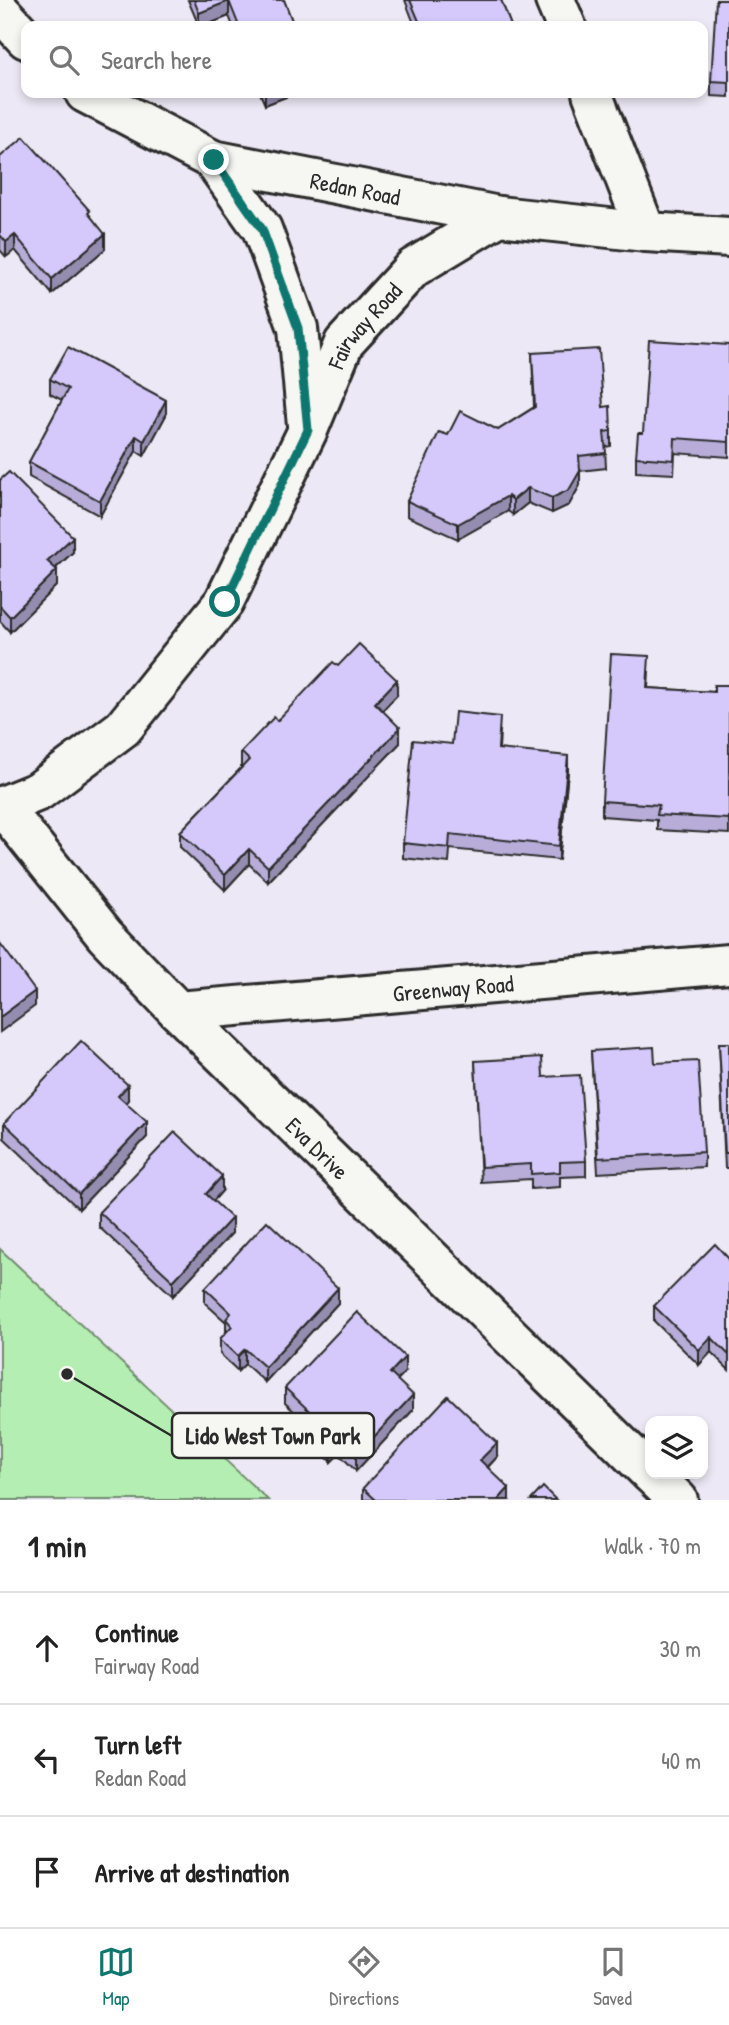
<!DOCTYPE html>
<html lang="en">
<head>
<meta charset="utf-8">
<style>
	body { margin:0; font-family:"Patrick Hand",sans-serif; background:#f2f2f2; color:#222 }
	.controls { position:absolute; right:21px; bottom:21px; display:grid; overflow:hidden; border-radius:14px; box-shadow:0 4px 10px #0003 }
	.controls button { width:63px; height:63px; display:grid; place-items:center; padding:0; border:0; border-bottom:2px solid #e0e0e0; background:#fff; color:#222; font:35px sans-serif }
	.stop { position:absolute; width:21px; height:21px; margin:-16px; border:5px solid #0f766e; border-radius:50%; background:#fff }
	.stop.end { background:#0f766e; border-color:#fff; box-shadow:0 2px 7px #0008 }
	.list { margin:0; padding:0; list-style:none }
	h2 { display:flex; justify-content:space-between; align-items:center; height:91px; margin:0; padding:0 28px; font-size:30px }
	h2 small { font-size:23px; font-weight:400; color:#767676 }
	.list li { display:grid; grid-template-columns:46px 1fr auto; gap:21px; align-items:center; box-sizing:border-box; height:112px; padding:0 28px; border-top:2px solid #e0e0e0 }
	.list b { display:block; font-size:26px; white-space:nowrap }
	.list p { margin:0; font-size:23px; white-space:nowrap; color:#767676 }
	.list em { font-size:23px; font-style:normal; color:#767676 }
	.icon { flex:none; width:38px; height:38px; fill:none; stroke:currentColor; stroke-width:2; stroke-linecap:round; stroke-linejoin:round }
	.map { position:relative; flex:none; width:729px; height:1500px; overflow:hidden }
	.search { position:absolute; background:#fff; box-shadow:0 4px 10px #0003; left:21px; right:21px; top:21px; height:77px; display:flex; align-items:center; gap:18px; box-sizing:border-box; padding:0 24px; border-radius:14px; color:#767676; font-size:26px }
	.sheet { height:427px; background:#fff }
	nav { display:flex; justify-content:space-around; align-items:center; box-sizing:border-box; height:98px; border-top:2px solid #e0e0e0; background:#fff; font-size:19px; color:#767676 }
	nav a { display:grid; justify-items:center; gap:4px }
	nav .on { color:#0f766e }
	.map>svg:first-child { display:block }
</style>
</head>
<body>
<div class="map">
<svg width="729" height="1500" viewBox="0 0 729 1500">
	<rect width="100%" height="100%" fill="#ece8f5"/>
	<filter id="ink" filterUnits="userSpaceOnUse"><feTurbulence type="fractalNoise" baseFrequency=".0143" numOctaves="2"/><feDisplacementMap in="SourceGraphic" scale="14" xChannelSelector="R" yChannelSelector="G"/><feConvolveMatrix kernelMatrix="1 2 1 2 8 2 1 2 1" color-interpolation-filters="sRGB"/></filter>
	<g filter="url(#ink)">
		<path fill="#b5eeb2" stroke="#708c6e" stroke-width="2" d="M 0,1249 L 268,1500 L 0,1500 Z"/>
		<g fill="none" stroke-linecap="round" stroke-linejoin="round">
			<defs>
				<g id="minor">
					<path d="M 555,0 L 566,26"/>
					<path d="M 0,11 L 26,39"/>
					<path d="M 85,93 L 213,160 L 262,229 L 298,328 L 307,425"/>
					<path d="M 592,93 L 646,232"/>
					<path id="s1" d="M 213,160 L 499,216"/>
					<path id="s2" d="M 2,806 L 105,935 L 178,1011 L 650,1473"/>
					<path id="s3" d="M 0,807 L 39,791 L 123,728 L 224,602 L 308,430 L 344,343 L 413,268 L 499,216 L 646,232 L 729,237"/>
					<path id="s4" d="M 178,1011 L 729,964"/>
					<path d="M 651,1474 L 678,1500"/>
				</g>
			</defs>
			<use href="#minor" stroke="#2b2b2b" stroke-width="44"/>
			<use href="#minor" stroke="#f6f6f2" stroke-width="38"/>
		</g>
		<g fill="#b7add8" stroke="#2b2b2b" stroke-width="2">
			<path d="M 188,0 L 284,0 L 294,26 L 233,26 L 229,16 L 204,26 L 199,26 Z"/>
			<path d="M 405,0 L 501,0 L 511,26 L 415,26 Z"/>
			<path d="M 729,0 L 729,97 L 711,96 L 711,81 Z"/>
			<path d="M 260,93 L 296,93 L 265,105 Z"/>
			<path d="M 0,157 L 90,216 L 105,249 L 52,294 L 15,250 L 6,257 L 0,250 Z"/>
			<path d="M 729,345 L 729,457 L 675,453 L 674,474 L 636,472 L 636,457 L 643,433 Z"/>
			<path d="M 532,353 L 603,407 L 611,431 L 611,446 L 605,447 L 606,468 L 580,471 L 580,485 L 569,505 L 552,513 L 528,503 L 513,515 L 508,511 L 458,539 L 407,516 L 407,501 L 448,435 L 498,430 L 534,407 Z"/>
			<path d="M 50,379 L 166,415 L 144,456 L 136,451 L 100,516 L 29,477 L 29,462 L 62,400 L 50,394 Z"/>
			<path d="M 0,480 L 73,552 L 55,569 L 57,585 L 10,632 L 0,621 Z"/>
			<path d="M 338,666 L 397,695 L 382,710 L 400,743 L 268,882 L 249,864 L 225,890 L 180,847 L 180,832 L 241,768 L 241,752 Z"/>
			<path d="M 649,671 L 648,688 L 714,692 L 729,685 L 729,834 L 657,830 L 657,820 L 602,816 L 602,801 Z"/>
			<path d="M 500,731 L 499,749 L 568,771 L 559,860 L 450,849 L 449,863 L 403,858 L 403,843 L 452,744 Z"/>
			<path d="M 719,1043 L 729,1043 L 729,1168 L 725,1168 Z"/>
			<path d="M 591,1051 L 655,1063 L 704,1152 L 704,1167 L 598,1173 Z"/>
			<path d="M 475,1061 L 543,1077 L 586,1161 L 586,1176 L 560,1177 L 560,1187 L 531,1189 L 531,1179 L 481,1182 Z"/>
			<path d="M 128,1100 L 125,1103 L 147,1137 L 79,1209 L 4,1138 L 4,1123 Z"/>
			<path d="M 222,1191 L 213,1201 L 232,1233 L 173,1296 L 99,1227 L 99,1212 Z"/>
			<path d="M 729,1259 L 729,1370 L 711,1352 L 699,1365 L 654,1321 L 654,1306 Z"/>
			<path d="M 205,1288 L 338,1303 L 265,1382 L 245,1364 L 238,1371 L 220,1354 L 220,1339 L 226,1333 L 226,1322 L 205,1303 Z"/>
			<path d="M 405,1372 L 397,1380 L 413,1410 L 356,1471 L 339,1454 L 331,1462 L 312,1443 L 312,1428 L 285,1403 L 285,1388 Z"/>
			<path d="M 497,1457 L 488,1467 L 509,1500 L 363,1500 L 363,1488 Z"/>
		</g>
		<g fill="#958db0" stroke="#2b2b2b" stroke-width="2">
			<path d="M 229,1 L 229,16 L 204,26 L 199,26 L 199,13 Z"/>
			<path d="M 265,93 L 296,93 L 265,105 Z"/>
			<path d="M 105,234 L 105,249 L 52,294 L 52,279 Z"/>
			<path d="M 15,235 L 15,250 L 6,257 L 6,242 Z"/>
			<path d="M 166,400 L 166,415 L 144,456 L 144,441 Z"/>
			<path d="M 136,436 L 136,451 L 100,516 L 100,501 Z"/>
			<path d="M 580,471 L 580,485 L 569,505 L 552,513 L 552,498 Z"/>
			<path d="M 528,488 L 528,503 L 513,515 L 513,500 Z"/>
			<path d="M 508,496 L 508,511 L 458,539 L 458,524 Z"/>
			<path d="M 73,537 L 73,552 L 47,576 L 47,561 Z"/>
			<path d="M 57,570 L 57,585 L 10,632 L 10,617 Z"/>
			<path d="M 397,680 L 397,695 L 375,718 L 375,703 Z"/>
			<path d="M 400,728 L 400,743 L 268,882 L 268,867 Z"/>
			<path d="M 568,756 L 568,771 L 559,860 L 559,846 Z"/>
			<path d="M 249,849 L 249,864 L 225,890 L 225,875 Z"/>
			<path d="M 35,991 L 35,1006 L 0,1032 L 0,1017 Z"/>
			<path d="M 128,1085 L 128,1100 L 118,1111 L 118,1096 Z"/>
			<path d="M 147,1122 L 147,1137 L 79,1209 L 79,1194 Z"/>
			<path d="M 222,1176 L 222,1191 L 206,1209 L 206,1194 Z"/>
			<path d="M 232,1218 L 232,1233 L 173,1296 L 173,1281 Z"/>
			<path d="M 338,1288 L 338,1303 L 265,1382 L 265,1367 Z"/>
			<path d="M 711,1337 L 711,1352 L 699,1365 L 699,1350 Z"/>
			<path d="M 245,1349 L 245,1364 L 238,1371 L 238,1356 Z"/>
			<path d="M 405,1357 L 405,1372 L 390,1388 L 390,1373 Z"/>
			<path d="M 413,1395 L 413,1410 L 356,1471 L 356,1456 Z"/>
			<path d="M 339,1439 L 339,1454 L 331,1462 L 331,1447 Z"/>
			<path d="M 497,1443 L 497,1457 L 480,1475 L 480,1460 Z"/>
			<path d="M 509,1488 L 509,1500 L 498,1500 Z"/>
		</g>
		<g fill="#d5c9fb" stroke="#2b2b2b" stroke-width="2">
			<path d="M 194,0 L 284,0 L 294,26 L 239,26 L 229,1 L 199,13 Z"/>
			<path d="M 410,0 L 501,0 L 511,26 L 421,26 Z"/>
			<path d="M 716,0 L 729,0 L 729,82 L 711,81 Z"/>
			<path d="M 24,137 L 90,211 L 88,213 L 105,234 L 52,279 L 15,235 L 6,242 L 0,235 L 0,157 Z"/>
			<path d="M 649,340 L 729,345 L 729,442 L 675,438 L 674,460 L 636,457 L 638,433 L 643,433 Z"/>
			<path d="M 68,347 L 166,400 L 144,441 L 136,436 L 100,501 L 29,462 L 68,389 L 50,379 Z"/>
			<path d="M 599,349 L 603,407 L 610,406 L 611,431 L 604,432 L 606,453 L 579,456 L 580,471 L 569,490 L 552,498 L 528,488 L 513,500 L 508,496 L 458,524 L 407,501 L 439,432 L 448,435 L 460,411 L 498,430 L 535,407 L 532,353 Z"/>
			<path d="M 9,472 L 73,537 L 47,561 L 57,570 L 10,617 L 0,606 L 0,480 Z"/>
			<path d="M 359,644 L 397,680 L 375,703 L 400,728 L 268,867 L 249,849 L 225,875 L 180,832 L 249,760 L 241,752 L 274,717 L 277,721 L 333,662 L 338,666 Z"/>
			<path d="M 611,654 L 649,656 L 647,688 L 714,692 L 714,685 L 729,685 L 729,819 L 657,815 L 659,805 L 602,801 Z"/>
			<path d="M 455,712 L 500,717 L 498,749 L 568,756 L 559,846 L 450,834 L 449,848 L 403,843 L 413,740 L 452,744 Z"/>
			<path d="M 0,943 L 35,991 L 0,1017 Z"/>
			<path d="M 81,1041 L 128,1085 L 118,1096 L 147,1122 L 79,1194 L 4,1123 Z"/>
			<path d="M 719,1043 L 729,1043 L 729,1153 L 725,1153 Z"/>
			<path d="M 654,1047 L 655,1063 L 698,1061 L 704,1152 L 598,1158 L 591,1051 Z"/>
			<path d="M 542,1057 L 543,1077 L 580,1075 L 586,1161 L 560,1162 L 560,1172 L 531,1174 L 531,1164 L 481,1167 L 475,1061 Z"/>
			<path d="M 175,1132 L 222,1176 L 206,1194 L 232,1218 L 173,1281 L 99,1212 Z"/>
			<path d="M 267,1221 L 338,1288 L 265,1367 L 245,1349 L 238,1356 L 220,1339 L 232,1326 L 226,1319 L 231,1313 L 205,1288 Z"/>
			<path d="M 715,1244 L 729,1259 L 729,1355 L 711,1337 L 699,1350 L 654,1306 Z"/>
			<path d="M 357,1312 L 405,1357 L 390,1373 L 413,1395 L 356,1456 L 339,1439 L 331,1447 L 312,1428 L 319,1420 L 285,1388 Z"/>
			<path d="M 448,1396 L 497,1443 L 480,1460 L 509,1488 L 498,1500 L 376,1500 L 363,1488 Z"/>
			<path d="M 543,1487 L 556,1500 L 531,1500 Z"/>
		</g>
	</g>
	<g fill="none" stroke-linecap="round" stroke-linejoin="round" filter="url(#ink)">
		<path stroke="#0f766e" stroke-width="9" d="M 214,160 L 262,229 L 298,328 L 308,430 L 225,602"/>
	</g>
	<g text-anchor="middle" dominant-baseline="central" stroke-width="6" stroke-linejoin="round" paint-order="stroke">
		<g font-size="23" fill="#2b2b2b" stroke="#f6f6f2">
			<text stroke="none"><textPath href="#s1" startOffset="145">Redan Road</textPath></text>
			<text stroke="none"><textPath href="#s3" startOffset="620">Fairway Road</textPath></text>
			<text stroke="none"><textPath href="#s4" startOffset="276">Greenway Road</textPath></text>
			<text stroke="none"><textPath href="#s2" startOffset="466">Eva Drive</textPath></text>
		</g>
	</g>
	<path fill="none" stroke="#2b2b2b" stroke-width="2.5" d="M67 1374L172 1436"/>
	<circle fill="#2b2b2b" stroke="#f6f6f2" stroke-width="2.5" cx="67" cy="1374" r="7"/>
	<rect fill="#f6f6f2" stroke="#2b2b2b" stroke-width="2.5" x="172" y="1413" width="202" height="45" rx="7"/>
	<g font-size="24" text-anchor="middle" font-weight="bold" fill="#2b2b2b">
		<text x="273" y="1444">Lido West Town Park</text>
	</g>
</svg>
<div class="controls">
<button><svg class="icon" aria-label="layers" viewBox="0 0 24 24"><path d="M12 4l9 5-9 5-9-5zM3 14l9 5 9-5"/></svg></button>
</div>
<div class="stop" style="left:225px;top:602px"></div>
<div class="stop end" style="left:214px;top:160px"></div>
<div class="search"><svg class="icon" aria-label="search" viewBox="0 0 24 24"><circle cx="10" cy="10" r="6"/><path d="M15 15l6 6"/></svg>Search here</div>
</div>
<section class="sheet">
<h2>1 min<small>Walk · 70 m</small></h2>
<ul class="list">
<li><svg class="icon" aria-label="ahead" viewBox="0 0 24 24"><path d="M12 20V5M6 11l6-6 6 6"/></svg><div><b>Continue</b><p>Fairway Road</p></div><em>30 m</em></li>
<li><svg class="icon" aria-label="left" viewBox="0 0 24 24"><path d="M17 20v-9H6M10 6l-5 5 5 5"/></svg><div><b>Turn left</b><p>Redan Road</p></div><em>40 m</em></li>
<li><svg class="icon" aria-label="arrive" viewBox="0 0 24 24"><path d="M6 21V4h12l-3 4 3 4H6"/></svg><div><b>Arrive at destination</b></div></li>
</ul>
</section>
<nav>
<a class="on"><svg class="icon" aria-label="map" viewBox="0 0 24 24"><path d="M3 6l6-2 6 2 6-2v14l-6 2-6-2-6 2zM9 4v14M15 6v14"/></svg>Map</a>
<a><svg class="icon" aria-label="directions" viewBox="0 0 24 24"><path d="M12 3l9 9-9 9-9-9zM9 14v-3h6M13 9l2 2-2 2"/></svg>Directions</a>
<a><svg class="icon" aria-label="saved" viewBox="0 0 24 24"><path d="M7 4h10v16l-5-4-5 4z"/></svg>Saved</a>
</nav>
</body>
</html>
